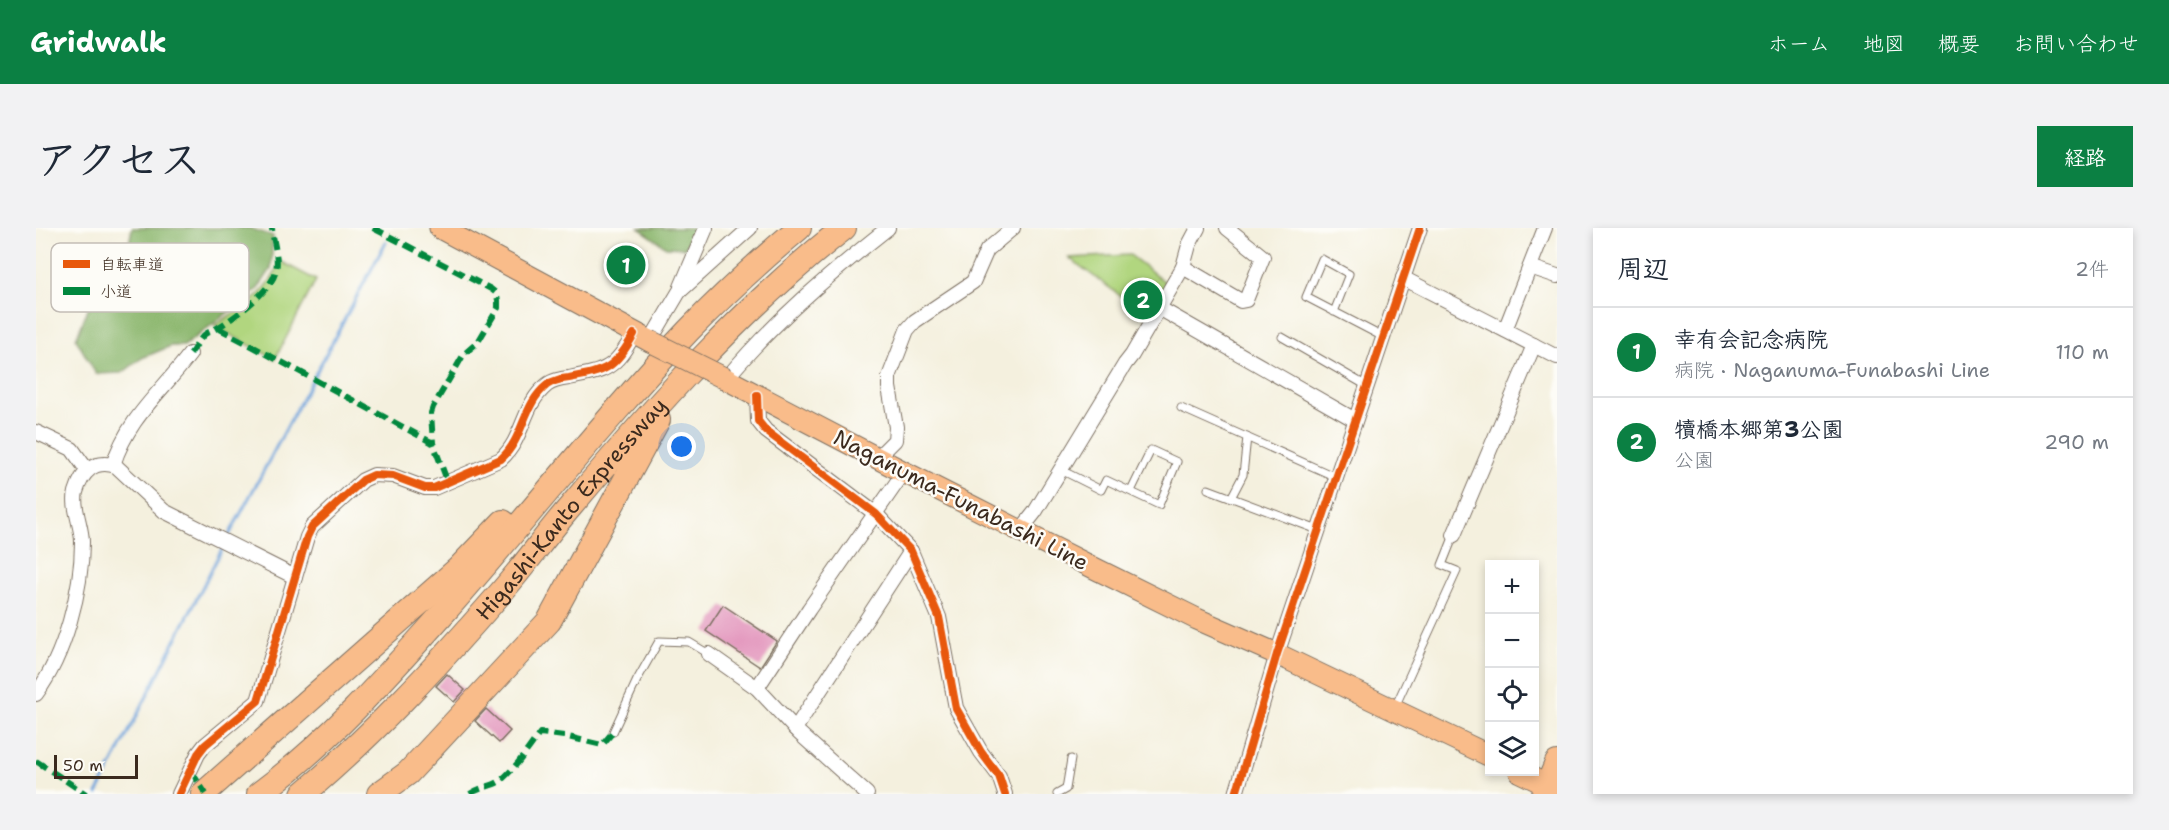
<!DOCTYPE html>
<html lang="ja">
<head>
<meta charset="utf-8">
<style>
	body { margin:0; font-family:"Shantell Sans","Klee One",sans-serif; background:#f2f2f3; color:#1f2937 }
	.controls { position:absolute; right:18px; bottom:18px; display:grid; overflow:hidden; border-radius:0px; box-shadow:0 3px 9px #0003 }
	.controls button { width:54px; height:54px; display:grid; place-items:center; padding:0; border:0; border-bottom:2px solid #e0e1e3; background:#fff; color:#1f2937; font:30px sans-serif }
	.scale { position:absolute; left:18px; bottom:15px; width:84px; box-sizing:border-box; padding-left:6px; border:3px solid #3b2a1e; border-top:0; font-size:16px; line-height:21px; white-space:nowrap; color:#3b2a1e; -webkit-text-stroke:4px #fdfcf7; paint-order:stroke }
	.you { position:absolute; left:646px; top:219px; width:21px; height:21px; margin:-15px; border:4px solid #fff; border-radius:50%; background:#1a73e8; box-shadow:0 0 0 9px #1a73e833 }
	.badge { display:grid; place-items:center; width:39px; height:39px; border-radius:50%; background:#0b8043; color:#fff; font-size:20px; font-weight:700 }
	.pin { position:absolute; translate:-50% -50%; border:3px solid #fff; box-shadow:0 2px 6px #0006 }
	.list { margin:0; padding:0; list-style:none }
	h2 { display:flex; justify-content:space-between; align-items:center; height:78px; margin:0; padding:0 24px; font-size:26px }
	h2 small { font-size:20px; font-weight:400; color:#747a83 }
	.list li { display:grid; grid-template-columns:39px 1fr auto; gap:18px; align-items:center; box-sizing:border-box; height:90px; padding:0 24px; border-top:2px solid #e0e1e3 }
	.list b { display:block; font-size:22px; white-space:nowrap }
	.list p { margin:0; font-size:20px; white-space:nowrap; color:#747a83 }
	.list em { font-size:20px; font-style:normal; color:#747a83 }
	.icon { flex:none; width:33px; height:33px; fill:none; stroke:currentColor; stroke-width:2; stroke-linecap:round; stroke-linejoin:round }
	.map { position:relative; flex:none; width:1521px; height:566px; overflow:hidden; border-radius:0px }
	header { display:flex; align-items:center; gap:36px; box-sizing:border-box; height:84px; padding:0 30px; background:#0b8043; color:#fff }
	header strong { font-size:28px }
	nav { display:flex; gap:33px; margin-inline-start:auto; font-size:21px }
	.intro { display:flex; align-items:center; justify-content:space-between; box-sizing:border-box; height:144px; padding:0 36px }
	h1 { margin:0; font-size:42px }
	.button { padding:15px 27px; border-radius:0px; background:#0b8043; color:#fff; font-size:21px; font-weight:700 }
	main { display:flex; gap:36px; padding:0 36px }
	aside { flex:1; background:#fff; border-radius:0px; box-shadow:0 3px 9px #0003 }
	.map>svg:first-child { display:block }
</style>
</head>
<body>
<header>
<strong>Gridwalk</strong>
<nav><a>ホーム</a><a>地図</a><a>概要</a><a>お問い合わせ</a></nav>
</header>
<div class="intro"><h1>アクセス</h1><a class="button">経路</a></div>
<main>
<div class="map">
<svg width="1521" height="566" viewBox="0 0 1521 566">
	<rect width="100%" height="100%" fill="#fdfcf7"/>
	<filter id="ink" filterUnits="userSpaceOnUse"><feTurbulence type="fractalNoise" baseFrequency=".0167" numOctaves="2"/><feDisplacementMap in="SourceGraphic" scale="12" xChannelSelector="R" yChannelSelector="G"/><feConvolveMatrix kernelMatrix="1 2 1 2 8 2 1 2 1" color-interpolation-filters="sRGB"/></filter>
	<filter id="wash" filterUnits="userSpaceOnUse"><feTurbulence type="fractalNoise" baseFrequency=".008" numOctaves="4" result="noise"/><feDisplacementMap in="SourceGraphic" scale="24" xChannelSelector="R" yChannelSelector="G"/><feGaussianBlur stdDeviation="1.35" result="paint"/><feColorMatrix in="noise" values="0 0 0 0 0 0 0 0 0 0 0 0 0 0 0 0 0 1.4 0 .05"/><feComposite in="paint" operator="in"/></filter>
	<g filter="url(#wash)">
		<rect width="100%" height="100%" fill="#f4f0de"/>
		<g fill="#b1d67f" stroke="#76804e" stroke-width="1.5">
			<path d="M 1094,27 L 1133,57 L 1112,88 L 1033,30 Z"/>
			<path d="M 244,33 L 280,52 L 239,131 L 178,98 C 208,77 231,69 244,33 Z"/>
		</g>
		<g fill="#8cb76e" stroke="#647046" stroke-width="1.5">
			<path d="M 96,0 L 213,0 L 237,8 L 235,41 L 221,62 L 148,118 L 135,118 L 106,130 L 86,145 L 60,146 L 40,111 L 53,78 L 83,73 Z"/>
			<path d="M 603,0 L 659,0 L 649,20 L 630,19 Z"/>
		</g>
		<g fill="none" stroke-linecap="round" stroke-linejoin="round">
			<g stroke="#6ea3db" stroke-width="3">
				<path d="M 191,311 L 350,14"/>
				<path d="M 61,566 L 188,317"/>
			</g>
		</g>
		<g id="blocks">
			<g fill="#e396bd">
				<path d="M 687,377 L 741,413 L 724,439 L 670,403 Z"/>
				<path d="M 411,446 L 429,462 L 418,474 L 400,458 Z"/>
				<path d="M 450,481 L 474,503 L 463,515 L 439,493 Z"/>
			</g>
		</g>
	</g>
	<g filter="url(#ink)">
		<use href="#blocks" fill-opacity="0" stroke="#7c6f61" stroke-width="1.5"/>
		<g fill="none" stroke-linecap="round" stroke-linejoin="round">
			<defs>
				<g id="lane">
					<path d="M 1298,84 L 1313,46 L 1286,31 L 1270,69 L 1347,109"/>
					<path d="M 1246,109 L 1331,158"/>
					<path d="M 1145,180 L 1300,249"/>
					<path d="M 1025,242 L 1065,262 L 1070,252 L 1123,277 L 1141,234 L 1115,222 L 1095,263"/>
					<path d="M 1172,261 L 1282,302"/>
					<path d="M 1195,270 L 1207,247 L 1211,209"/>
					<path d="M 1359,479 L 1421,343 L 1406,337 L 1418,307"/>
					<path d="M 577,504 L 601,452 L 623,413 L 653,414 L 673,426"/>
					<path d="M 1021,566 L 1030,561 L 1035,531"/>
				</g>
				<g id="street">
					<path d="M 1147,39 L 1205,73 L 1210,72 L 1227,29 L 1191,0"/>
					<path d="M 1494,39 L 1521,48"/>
					<path d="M 1367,50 L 1521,129"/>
					<path d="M 645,59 L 670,0"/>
					<path d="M 1123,80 L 1319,192"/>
					<path d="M 1469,102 L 1509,0"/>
					<path d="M 614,113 L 643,64 L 714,0"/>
					<path d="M 690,151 C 737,94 795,45 852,0"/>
					<path d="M 721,167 L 722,193 L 730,203 L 840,286 L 875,323 L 903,389 L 920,480 L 945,524 L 963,548 L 969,566"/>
					<path d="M 0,204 L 36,221 L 51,242"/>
					<path d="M 841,230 L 859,212 L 860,199 L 853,159 L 853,149 L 871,102 L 879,93 L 937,54 L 951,22 L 977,0"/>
					<path d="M 77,237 C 93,188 125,165 154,126"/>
					<path d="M 984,303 L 999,284 L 1089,136 L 1096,127 L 1147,39 L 1153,17 L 1162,0"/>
					<path d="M 1418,307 L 1498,117"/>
					<path d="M 673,426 L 721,460 L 763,505 L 831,566"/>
					<path d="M 721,460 L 773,381 L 868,244"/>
					<path d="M 0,466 C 29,427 46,362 46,314 C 46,298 36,279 40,264 C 46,244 58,231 80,238 L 128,283 L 259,349"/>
					<path d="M 759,501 L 875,323"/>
					<path d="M 143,566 L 162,526 L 169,517 L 222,473 L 271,309 L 276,299 L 327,252 L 338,247 L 357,248 L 389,260 L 398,260 L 465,231 C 489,209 486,177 511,157 C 517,152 525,151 533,150 C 570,143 579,141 598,106"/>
					<path d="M 1200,566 L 1241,426 L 1384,0"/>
				</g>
				<g id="primary">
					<path d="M 404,0 L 614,113"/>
					<path d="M 690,151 L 868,244 L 1060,341 L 1161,391 L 1241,426 L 1454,528"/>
					<path d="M 1484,544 L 1521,562"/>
				</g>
				<g id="highway">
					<path d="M 167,566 L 422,341 L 467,294"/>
					<path d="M 223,566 C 293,514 352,447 410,382 C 492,290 568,191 653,102 C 688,66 725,32 763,0"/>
					<path id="s1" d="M 267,566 C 337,507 400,439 461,369 C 487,340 509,308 535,278 C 619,178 705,81 808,0"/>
					<path d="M 343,566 L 372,545 L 513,393 L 622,192"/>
					<path d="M 1508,566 L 1521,535"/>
				</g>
			</defs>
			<use href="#lane" stroke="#7c6f61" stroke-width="9"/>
			<use href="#street" stroke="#7c6f61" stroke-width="16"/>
			<use href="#primary" stroke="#7c6f61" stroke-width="23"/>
			<use href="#highway" stroke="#7c6f61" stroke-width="26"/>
			<use href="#lane" stroke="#fff" stroke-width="7"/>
			<use href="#street" stroke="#fff" stroke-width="14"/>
			<use href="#primary" stroke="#f9bc8a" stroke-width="21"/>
			<use href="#highway" stroke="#f9bc8a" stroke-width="24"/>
			<defs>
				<path id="primary-bridge" d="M 614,113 L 690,151"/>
			</defs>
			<use href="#primary-bridge" stroke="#7c6f61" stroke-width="23" stroke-linecap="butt"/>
			<use href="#primary-bridge" stroke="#f9bc8a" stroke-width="21"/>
			<g stroke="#00873e" stroke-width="6" stroke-dasharray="12 6" stroke-linecap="butt">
				<path d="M 337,0 L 455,61 L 460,65 L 462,72 L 462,80 L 442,114 L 428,126 L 397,179 L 395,185 L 397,215"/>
				<path d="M 182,100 L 397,215 L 412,255"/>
				<path d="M 154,126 C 159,120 163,112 168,107 C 171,104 177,103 181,100 C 198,90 237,62 240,42 C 243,29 237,14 236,0"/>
				<path d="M 0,533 L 50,566"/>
				<path d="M 155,543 L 170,566"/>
				<path d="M 434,566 C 444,559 458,558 464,553 C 480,540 492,521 504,505 L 528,508 L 566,517 L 577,504"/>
			</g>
			<defs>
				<g id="cycleway">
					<path d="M 721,167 L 722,193 L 730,203 L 840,286 L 875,323 L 903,389 L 920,480 L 945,524 L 963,548 L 969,566"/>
					<path d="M 143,566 L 162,526 L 169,517 L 222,473 L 271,309 L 276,299 L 327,252 L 338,247 L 357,248 L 389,260 L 398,260 L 465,231 C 489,209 486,177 511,157 C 517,152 525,151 533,150 C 570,143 579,141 598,106"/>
					<path d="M 1200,566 L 1241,426 L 1384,0"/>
				</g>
			</defs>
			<use href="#cycleway" stroke="#fdfcf7" stroke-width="11"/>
			<use href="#cycleway" stroke="#e8590c" stroke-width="8"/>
		</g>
	</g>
	<g text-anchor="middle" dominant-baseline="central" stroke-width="5" stroke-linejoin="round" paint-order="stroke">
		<g font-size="22" fill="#3b2a1e" stroke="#fdfcf7">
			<text transform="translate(925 272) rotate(27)">Naganuma-Funabashi Line</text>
			<text stroke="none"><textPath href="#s1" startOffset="392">Higashi-Kanto Expressway</textPath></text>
		</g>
	</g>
	<rect x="15" y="15" width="198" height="69" rx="9" fill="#fdfcf7" stroke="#c3bdb6" stroke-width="1.5"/>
	<rect x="27" y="32" width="27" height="8" fill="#e8590c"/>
	<rect x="27" y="59" width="27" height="8" fill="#00873e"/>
	<g font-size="16" fill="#3b2a1e">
		<text x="64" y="42">自転車道</text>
		<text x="64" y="69">小道</text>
	</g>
</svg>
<div class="controls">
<button>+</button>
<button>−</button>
<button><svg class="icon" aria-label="locate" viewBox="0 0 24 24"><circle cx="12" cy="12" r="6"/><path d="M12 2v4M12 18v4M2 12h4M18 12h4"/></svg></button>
<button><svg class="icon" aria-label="layers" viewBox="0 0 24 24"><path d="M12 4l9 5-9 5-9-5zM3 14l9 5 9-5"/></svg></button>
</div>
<div class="scale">50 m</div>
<div class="you"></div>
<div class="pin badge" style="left:590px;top:37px">1</div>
<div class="pin badge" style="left:1107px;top:72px">2</div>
</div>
<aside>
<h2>周辺<small>2件</small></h2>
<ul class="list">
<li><span class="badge">1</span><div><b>幸有会記念病院</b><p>病院 · Naganuma-Funabashi Line</p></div><em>110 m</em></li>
<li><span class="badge">2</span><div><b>犢橋本郷第3公園</b><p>公園</p></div><em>290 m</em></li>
</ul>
</aside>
</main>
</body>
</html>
